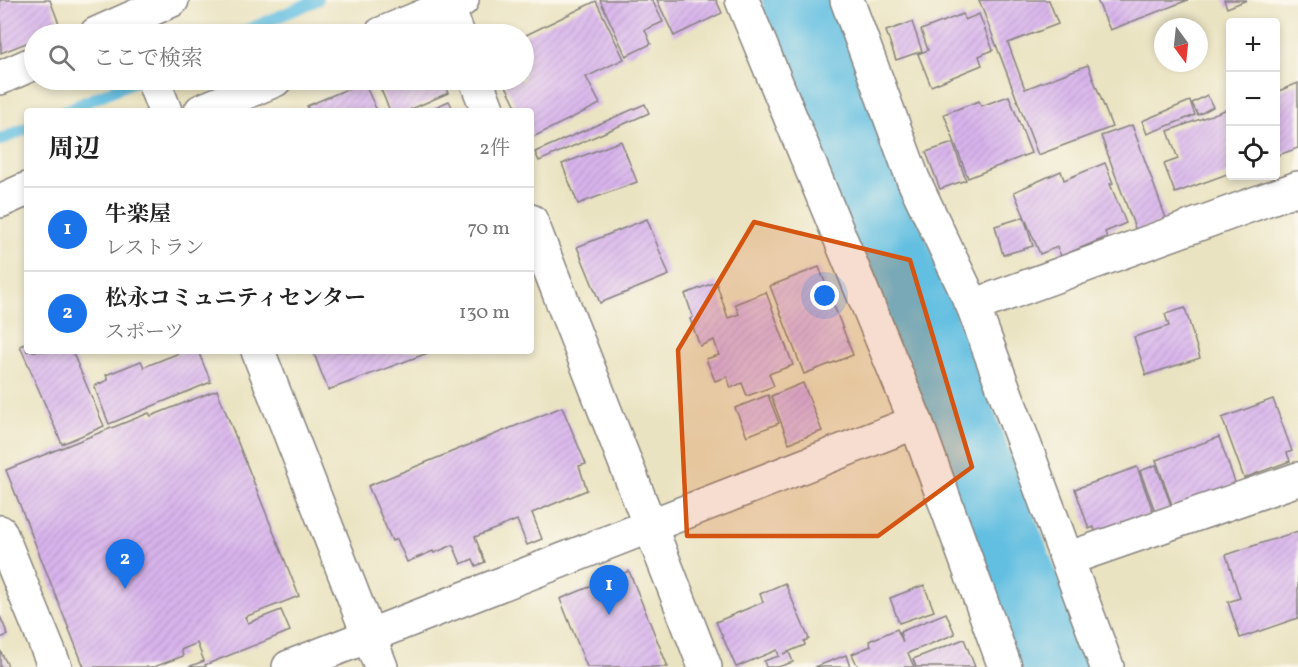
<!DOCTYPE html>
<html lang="ja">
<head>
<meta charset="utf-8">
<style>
	body { margin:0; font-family:Vollkorn,"Noto Serif JP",serif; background:#f6f6f6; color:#222 }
	.controls { position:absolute; right:18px; top:18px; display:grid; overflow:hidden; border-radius:6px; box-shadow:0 3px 9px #0003 }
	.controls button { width:54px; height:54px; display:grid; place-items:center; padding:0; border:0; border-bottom:2px solid #e0e0e0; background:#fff; color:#222; font:30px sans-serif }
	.compass { position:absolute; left:1154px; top:18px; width:54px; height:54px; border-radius:50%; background:#fff; box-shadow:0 3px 9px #0003; rotate:165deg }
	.you { position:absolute; left:825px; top:296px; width:21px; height:21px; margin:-15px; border:4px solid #fff; border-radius:50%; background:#1a73e8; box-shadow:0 0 0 9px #1a73e833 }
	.badge { display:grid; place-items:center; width:39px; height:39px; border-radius:50%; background:#1a73e8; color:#fff; font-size:20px; font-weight:700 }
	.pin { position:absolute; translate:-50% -50px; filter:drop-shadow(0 2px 3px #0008) }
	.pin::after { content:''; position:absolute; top:32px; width:21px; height:18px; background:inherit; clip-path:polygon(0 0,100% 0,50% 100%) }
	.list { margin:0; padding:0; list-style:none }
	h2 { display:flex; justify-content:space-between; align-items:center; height:78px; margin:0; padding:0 24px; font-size:26px }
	h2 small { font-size:20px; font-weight:400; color:#767676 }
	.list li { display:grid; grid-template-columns:39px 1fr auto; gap:18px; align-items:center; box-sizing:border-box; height:84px; padding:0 24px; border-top:2px solid #e0e0e0 }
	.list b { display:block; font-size:22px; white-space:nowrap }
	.list p { margin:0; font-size:20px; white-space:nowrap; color:#767676 }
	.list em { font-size:20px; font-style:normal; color:#767676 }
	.icon { flex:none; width:33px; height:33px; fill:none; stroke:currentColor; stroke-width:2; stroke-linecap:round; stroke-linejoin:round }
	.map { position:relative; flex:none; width:1298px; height:667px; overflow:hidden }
	.search { position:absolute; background:#fff; box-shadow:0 3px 9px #0003; left:24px; top:24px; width:510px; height:66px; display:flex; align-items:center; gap:15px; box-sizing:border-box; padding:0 21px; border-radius:33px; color:#767676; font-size:22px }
	.panel { position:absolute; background:#fff; box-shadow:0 3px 9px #0003; left:24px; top:108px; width:510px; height:246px; border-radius:6px }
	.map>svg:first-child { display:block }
</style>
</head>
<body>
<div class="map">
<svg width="1298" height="667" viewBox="0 0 1298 667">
	<defs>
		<pattern id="building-hatch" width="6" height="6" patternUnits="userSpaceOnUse" patternTransform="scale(1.5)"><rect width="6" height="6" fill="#d8b4ec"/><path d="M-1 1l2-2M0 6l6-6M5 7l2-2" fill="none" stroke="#b99acb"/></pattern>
	</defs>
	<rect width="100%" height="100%" fill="#fbf7ec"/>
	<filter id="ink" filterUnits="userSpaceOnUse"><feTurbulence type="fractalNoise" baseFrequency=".0167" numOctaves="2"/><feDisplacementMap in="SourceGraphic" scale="12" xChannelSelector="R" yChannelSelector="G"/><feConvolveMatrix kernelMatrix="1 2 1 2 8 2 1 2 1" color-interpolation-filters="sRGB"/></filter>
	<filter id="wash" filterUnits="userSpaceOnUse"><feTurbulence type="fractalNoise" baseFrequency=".008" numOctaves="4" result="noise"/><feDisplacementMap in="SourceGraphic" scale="24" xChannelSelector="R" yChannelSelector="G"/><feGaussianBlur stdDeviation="1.35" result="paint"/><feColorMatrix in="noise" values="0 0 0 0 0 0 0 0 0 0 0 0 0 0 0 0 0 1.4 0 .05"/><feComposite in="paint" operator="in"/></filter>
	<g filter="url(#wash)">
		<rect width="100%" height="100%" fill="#eae3c1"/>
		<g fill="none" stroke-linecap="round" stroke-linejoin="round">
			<g stroke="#64bfe1" stroke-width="12">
				<path d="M 238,34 L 317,0"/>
				<path d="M 65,111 L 137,80"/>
				<path d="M 0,140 L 27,128"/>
			</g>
			<path stroke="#64bfe1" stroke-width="70" d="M 797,0 L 1056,667"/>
		</g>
		<g id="blocks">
			<g fill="url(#building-hatch)">
				<path d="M 0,0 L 50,0 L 61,29 L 47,34 L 34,34 L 34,40 L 1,53 Z"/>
				<path d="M 600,0 L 652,0 L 663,22 L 645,30 L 651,44 L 626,56 Z"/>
				<path d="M 657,0 L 716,0 L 722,13 L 674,36 Z"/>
				<path d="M 979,0 L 1049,0 L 1058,24 L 1008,43 L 1025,89 L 1088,65 L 1112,127 L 1038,155 Z"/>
				<path d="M 1097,0 L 1188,0 L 1110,30 Z"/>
				<path d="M 1224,0 L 1247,0 L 1227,8 Z"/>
				<path d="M 596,1 L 624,59 L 586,77 L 600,104 L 531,138 L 531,111 L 510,111 L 517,108 L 503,80 L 524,80 L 524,36 Z"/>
				<path d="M 963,14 L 965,20 L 979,14 L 993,50 L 979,56 L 982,65 L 931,86 L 918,54 L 928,50 L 921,30 Z"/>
				<path d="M 912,22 L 922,51 L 896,60 L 886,31 Z"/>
				<path d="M 391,80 L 442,80 L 448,93 L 407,111 L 390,111 L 379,85 Z"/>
				<path d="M 364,82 L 377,111 L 309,111 L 307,106 Z"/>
				<path d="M 1298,83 L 1298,148 L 1276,156 L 1276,92 Z"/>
				<path d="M 1207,95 L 1213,107 L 1198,115 L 1192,103 Z"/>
				<path d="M 1009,96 L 1031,153 L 968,178 L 944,114 L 979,101 L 981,106 Z"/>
				<path d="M 449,101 L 454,111 L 426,111 Z"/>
				<path d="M 1190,101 L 1195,115 L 1147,134 L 1142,121 Z"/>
				<path d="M 645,104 L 649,113 L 539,161 L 535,152 Z"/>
				<path d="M 1230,108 L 1230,173 L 1175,193 L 1164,164 L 1178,159 L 1168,131 Z"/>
				<path d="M 1132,125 L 1167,221 L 1136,231 L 1101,136 Z"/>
				<path d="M 621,141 L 637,182 L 578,204 L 562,164 Z"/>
				<path d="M 953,143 L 966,180 L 940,189 L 926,152 Z"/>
				<path d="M 1105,163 L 1113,183 L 1110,184 L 1126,223 L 1105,232 L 1107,237 L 1061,256 L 1057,247 L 1040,254 L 1014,192 L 1061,171 L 1064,180 Z"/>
				<path d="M 1024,217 L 1033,246 L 1003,255 L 995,226 Z"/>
				<path d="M 647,219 L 669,275 L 600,303 L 577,247 Z"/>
				<path d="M 819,267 L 853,355 L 804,374 L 770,286 Z"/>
				<path d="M 716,282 L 728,318 L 739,314 L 735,304 L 766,292 L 793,365 L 769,374 L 774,386 L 747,396 L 742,383 L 731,388 L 727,377 L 715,381 L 706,359 L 719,355 L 714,340 L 700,346 L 690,319 L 693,317 L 685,294 Z"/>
				<path d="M 1185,308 L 1200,358 L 1146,375 L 1134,337 L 1169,326 L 1165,314 Z"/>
				<path d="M 27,343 L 27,351 L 72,351 L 104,426 L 62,444 L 20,346 Z"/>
				<path d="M 184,351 L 198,351 L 211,382 L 109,424 L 94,386 L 108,380 L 106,375 L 141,361 L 144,367 Z"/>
				<path d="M 313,351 L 433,351 L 328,390 Z"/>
				<path d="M 803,383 L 822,431 L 789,443 L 771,396 Z"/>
				<path d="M 217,390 L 299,596 L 245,617 L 248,623 L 281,610 L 290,631 L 205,665 L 206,667 L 188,667 L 204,661 L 197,643 L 181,650 L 183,656 L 154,667 L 84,667 L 6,470 L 149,413 L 151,416 Z"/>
				<path d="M 768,395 L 779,423 L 747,436 L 735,408 Z"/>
				<path d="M 1273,399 L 1292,451 L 1287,453 L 1290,461 L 1244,478 L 1222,418 Z"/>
				<path d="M 562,407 L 586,464 L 579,466 L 587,490 L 532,513 L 542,539 L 527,545 L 517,520 L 475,537 L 485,562 L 476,566 L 473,559 L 461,564 L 453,545 L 434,553 L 433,551 L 407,562 L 397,539 L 392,541 L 368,486 Z"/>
				<path d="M 1219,437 L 1236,485 L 1173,508 L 1156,460 Z"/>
				<path d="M 1156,465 L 1172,508 L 1156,514 L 1140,471 Z"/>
				<path d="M 1137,467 L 1154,514 L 1096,535 L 1094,527 L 1089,529 L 1075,489 Z"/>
				<path d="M 1298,531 L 1298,618 L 1240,638 L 1228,602 L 1240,598 L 1226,555 Z"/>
				<path d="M 629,571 L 668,667 L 587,667 L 560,599 Z"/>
				<path d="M 785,583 L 809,639 L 804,641 L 805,645 L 783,654 L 789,652 L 793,662 L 778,667 L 766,667 L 764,661 L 779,656 L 777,650 L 736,667 L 716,622 L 763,602 L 760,594 Z"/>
				<path d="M 924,585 L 934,611 L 899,623 L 890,598 Z"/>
				<path d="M 946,613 L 955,634 L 908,653 L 914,667 L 858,667 L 852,654 L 871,646 L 869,641 L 897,629 L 903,642 L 900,632 Z"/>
				<path d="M 0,616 L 8,635 L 0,638 Z"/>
				<path d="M 964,639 L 975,667 L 916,667 L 913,659 Z"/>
				<path d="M 0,650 L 8,666 L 6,667 L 0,667 Z"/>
				<path d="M 846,655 L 850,667 L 815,667 Z"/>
			</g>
		</g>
	</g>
	<g filter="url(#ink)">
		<use href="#blocks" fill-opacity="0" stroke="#86827e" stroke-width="1.5"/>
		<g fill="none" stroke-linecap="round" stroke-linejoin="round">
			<defs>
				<g id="minor">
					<path d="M 742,0 L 916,422 L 1005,667"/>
					<path d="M 847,0 L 913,179 L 973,306 L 1107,667"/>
					<path d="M 447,6 L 458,34"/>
					<path d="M 96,34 L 172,0"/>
					<path d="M 381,34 L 462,0"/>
					<path d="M 0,78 L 34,63"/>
					<path d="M 153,80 L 165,111"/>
					<path d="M 476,80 L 488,111"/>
					<path d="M 201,111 L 275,80"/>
					<path d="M 0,201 L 27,189"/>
					<path d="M 531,221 L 705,667"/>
					<path d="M 973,306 L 1298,188"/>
					<path d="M 258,351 L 381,667"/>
					<path d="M 0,532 L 55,667"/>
					<path d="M 1067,559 L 1298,479"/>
					<path d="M 289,667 L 916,422"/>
				</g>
			</defs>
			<use href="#minor" stroke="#86827e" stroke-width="36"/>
			<use href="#minor" stroke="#fff" stroke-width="33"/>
		</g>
	</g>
	<path fill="#d45411" fill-opacity="0.2" stroke="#d45411" stroke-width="4.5" stroke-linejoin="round" d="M 754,222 L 910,260 L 972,467 L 878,536 L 687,536 L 678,350 Z"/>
</svg>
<div class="controls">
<button>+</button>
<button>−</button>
<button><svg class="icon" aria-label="locate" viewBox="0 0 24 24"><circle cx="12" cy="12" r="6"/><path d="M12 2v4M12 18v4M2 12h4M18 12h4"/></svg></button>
</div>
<svg class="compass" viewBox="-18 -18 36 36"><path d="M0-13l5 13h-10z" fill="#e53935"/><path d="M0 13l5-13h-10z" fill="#767676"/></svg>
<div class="you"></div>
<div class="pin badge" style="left:609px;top:615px">1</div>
<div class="pin badge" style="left:125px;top:589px">2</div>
<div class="search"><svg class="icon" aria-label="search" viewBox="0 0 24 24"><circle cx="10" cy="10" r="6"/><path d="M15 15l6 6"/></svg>ここで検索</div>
<section class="panel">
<h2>周辺<small>2件</small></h2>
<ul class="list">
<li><span class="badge">1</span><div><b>牛楽屋</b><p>レストラン</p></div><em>70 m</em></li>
<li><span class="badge">2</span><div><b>松永コミュニティセンター</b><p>スポーツ</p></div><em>130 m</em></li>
</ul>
</section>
</div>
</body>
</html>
